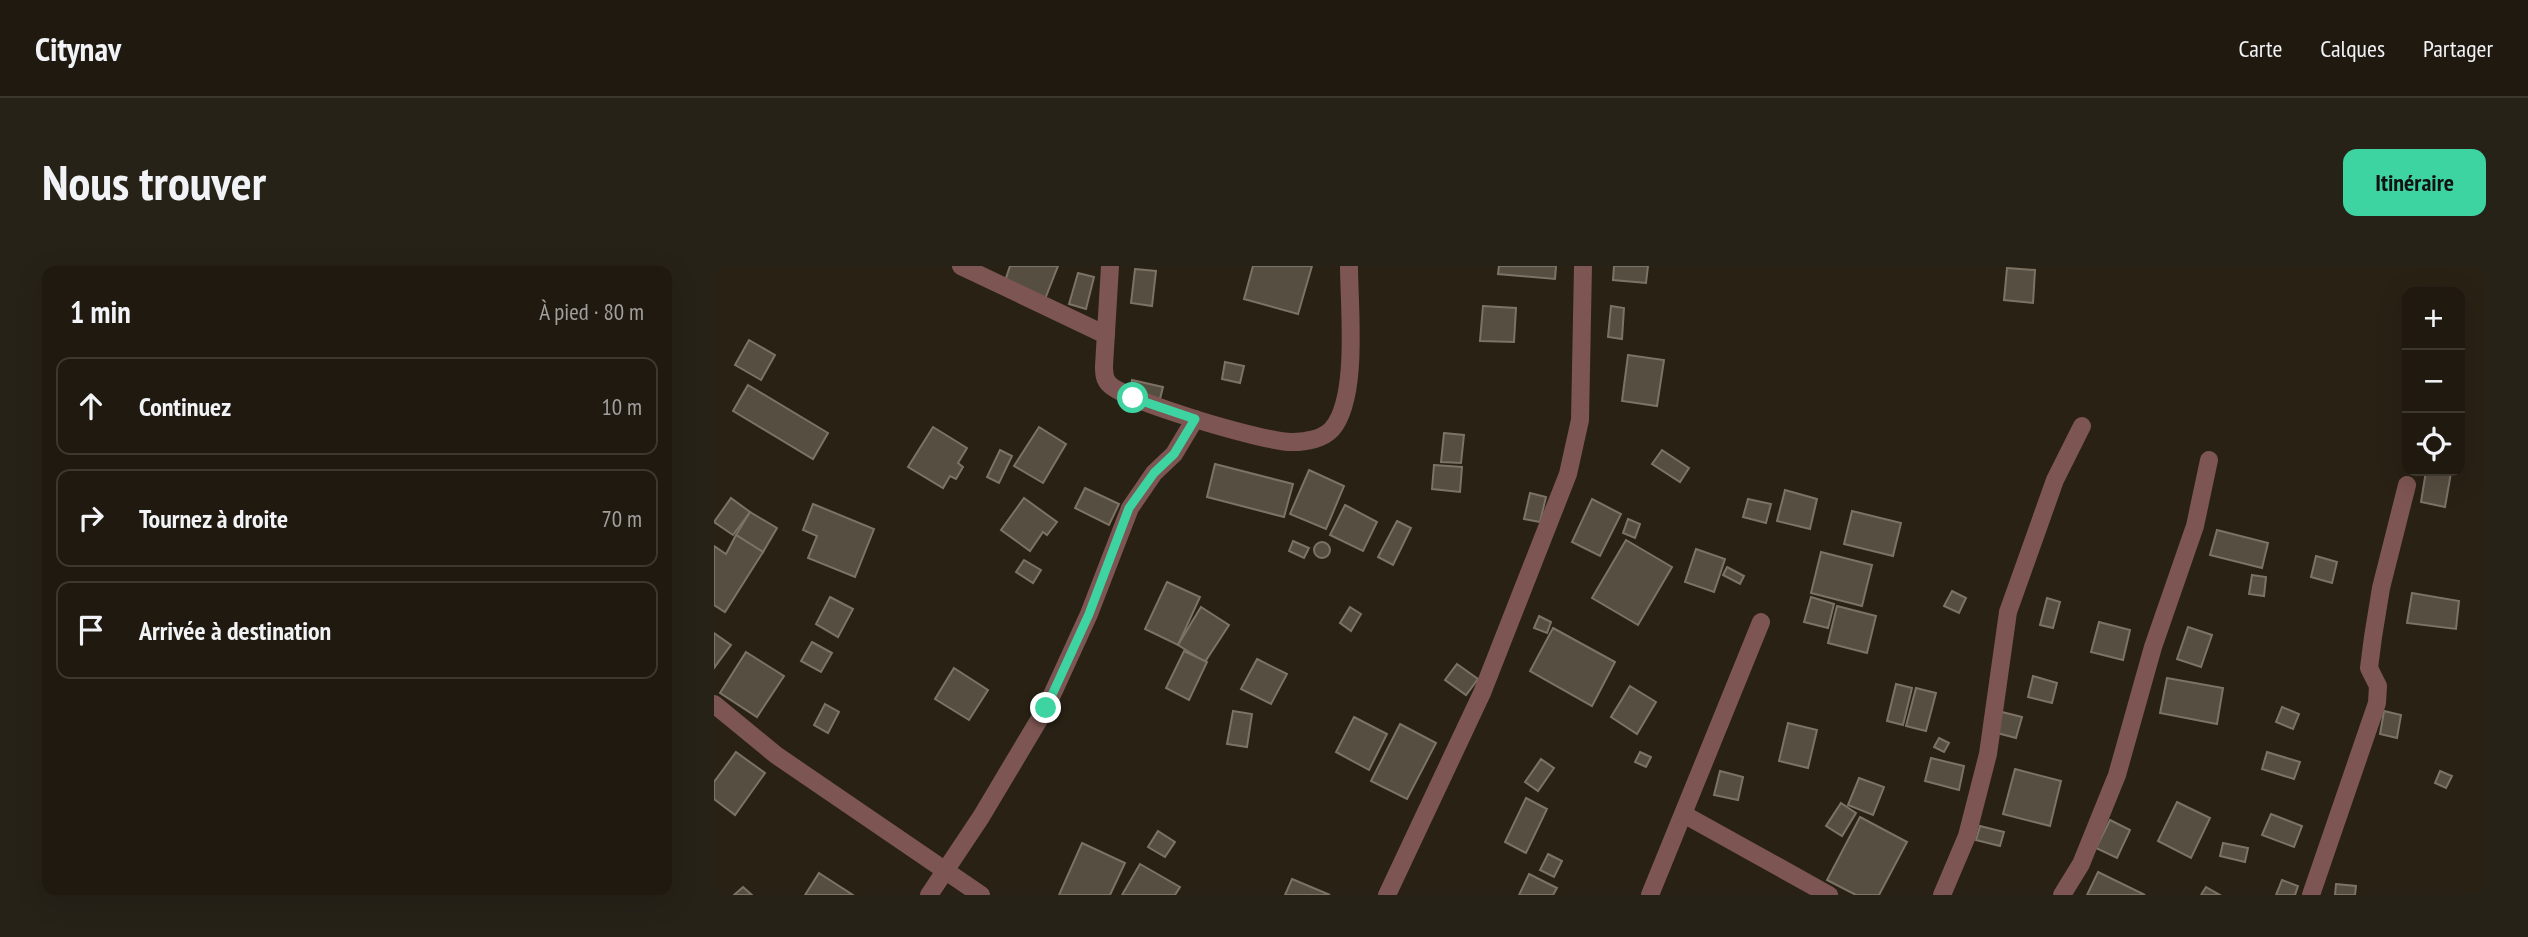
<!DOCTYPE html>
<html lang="fr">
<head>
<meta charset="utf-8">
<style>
	body { margin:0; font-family:"PT Sans Narrow",sans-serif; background:#272218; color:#f1f3f6 }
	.controls { position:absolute; right:21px; top:21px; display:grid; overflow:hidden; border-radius:14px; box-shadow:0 7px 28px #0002 }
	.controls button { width:63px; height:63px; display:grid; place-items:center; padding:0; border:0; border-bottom:2px solid #3c382f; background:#1f190f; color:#f1f3f6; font:35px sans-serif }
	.stop { position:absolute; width:21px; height:21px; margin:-16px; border:5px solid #3ed4a2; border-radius:50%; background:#fff }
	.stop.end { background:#3ed4a2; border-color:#fff; box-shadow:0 2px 7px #0008 }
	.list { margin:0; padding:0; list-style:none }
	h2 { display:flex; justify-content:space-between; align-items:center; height:91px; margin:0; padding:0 28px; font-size:30px }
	h2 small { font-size:23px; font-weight:400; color:#a1a09e }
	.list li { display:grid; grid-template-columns:46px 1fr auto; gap:21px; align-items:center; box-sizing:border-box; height:98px; margin:0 14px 14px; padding:0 14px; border:2px solid #3c382f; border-radius:14px }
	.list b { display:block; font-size:26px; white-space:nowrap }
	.list em { font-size:23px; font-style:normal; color:#a1a09e }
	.icon { flex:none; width:38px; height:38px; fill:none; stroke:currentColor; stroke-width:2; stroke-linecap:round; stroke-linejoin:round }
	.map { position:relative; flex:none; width:1772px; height:629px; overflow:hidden; border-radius:14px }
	header { display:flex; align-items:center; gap:42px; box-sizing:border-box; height:98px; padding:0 35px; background:#1f190f; border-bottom:2px solid #3c382f }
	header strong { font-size:33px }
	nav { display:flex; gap:38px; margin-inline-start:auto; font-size:24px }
	.intro { display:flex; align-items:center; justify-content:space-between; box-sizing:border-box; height:168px; padding:0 42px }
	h1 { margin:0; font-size:49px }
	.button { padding:18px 32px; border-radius:14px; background:#3ed4a2; color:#111; font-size:24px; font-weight:700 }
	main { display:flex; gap:42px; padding:0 42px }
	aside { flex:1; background:#1f190f; border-radius:14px; box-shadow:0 7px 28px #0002 }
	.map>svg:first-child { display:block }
</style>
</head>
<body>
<header>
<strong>Citynav</strong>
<nav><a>Carte</a><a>Calques</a><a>Partager</a></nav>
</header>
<div class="intro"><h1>Nous trouver</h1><a class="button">Itinéraire</a></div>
<main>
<aside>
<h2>1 min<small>À pied · 80 m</small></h2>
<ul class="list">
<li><svg class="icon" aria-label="ahead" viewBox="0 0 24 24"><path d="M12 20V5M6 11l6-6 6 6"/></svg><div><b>Continuez</b></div><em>10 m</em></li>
<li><svg class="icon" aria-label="right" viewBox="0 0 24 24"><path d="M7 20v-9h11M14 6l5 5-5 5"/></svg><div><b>Tournez à droite</b></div><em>70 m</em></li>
<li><svg class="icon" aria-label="arrive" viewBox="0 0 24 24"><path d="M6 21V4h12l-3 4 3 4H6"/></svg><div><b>Arrivée à destination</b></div></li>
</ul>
</aside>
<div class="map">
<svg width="1772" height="629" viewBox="0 0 1772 629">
	<rect width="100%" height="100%" fill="#292114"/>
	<g fill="#564e40" stroke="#7c7364" stroke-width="2">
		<path d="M 296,0 L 344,0 L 331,33 L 290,18 Z"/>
		<path d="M 539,0 L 598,0 L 584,48 L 530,33 Z"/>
		<path d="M 785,0 L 842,0 L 841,13 L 784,8 Z"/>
		<path d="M 900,0 L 934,0 L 932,17 L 899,14 Z"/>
		<path d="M 1293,2 L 1321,4 L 1319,37 L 1290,34 Z"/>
		<path d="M 421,3 L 442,5 L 438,40 L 417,37 Z"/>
		<path d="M 364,7 L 380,11 L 372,43 L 355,38 Z"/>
		<path d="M 769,40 L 802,42 L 800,76 L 766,75 Z"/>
		<path d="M 897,40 L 910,42 L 908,73 L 894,71 Z"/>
		<path d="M 35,74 L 61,89 L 47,114 L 21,99 Z"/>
		<path d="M 914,89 L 950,94 L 943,140 L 908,135 Z"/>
		<path d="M 511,96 L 530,100 L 526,117 L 508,113 Z"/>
		<path d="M 418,114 L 449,121 L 446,133 L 416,126 Z"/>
		<path d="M 34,119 L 114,167 L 99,193 L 19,145 Z"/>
		<path d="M 219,161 L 253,182 L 244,197 L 249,201 L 242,213 L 236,210 L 229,222 L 194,201 Z"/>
		<path d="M 325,161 L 352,178 L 329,217 L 300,200 Z"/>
		<path d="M 730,167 L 750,169 L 747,197 L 727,196 Z"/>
		<path d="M 286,184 L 298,190 L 285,217 L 273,211 Z"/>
		<path d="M 948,184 L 975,202 L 966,216 L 938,198 Z"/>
		<path d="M 501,198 L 579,218 L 570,251 L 493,231 Z"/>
		<path d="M 720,199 L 748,201 L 746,226 L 718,223 Z"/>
		<path d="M 595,204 L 630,220 L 612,263 L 576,248 Z"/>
		<path d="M 1712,205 L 1737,207 L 1731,241 L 1707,236 Z"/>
		<path d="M 371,222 L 405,238 L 395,259 L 361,242 Z"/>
		<path d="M 1071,224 L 1103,233 L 1096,263 L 1063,255 Z"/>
		<path d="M 816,227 L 832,231 L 826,256 L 810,253 Z"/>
		<path d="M 17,232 L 36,246 L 19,269 L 0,256 Z"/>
		<path d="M 310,232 L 343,256 L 333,269 L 329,266 L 316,285 L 287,264 Z"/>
		<path d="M 878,233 L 907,248 L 886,290 L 858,276 Z"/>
		<path d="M 1034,233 L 1057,238 L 1052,257 L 1029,251 Z"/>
		<path d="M 99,238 L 160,263 L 141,311 L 94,292 L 103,270 L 89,264 Z"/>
		<path d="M 631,239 L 663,256 L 649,285 L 616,269 Z"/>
		<path d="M 1138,245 L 1187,257 L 1179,290 L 1130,278 Z"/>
		<path d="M 36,246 L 63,262 L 49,286 L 22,269 Z"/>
		<path d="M 914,253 L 926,258 L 921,272 L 909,267 Z"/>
		<path d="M 683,255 L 697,262 L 679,299 L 664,291 Z"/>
		<path d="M 1503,264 L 1554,277 L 1548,302 L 1496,289 Z"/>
		<path d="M 22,269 L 49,286 L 11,346 L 0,339 L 0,280 L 12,288 Z"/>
		<path d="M 912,274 L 958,301 L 924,359 L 878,332 Z"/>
		<path d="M 579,275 L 595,282 L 590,292 L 575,285 Z"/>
		<circle cx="608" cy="284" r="8"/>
		<path d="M 982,283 L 1011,293 L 1000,326 L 971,316 Z"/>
		<path d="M 1107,286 L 1158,299 L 1148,340 L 1097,327 Z"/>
		<path d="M 1602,290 L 1623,296 L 1618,317 L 1597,311 Z"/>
		<path d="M 310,294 L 327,304 L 319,317 L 302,306 Z"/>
		<path d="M 1013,301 L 1030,310 L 1026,318 L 1009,309 Z"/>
		<path d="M 1538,309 L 1552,311 L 1550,330 L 1535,328 Z"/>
		<path d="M 453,316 L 486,331 L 464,379 L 431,363 Z"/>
		<path d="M 1238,325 L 1252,332 L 1245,347 L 1230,340 Z"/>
		<path d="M 1698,327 L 1745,335 L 1742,363 L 1693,357 Z"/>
		<path d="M 116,331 L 139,343 L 124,371 L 102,358 Z"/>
		<path d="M 1097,331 L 1120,338 L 1114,362 L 1090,356 Z"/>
		<path d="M 1333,332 L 1346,336 L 1339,362 L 1326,359 Z"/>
		<path d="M 1123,340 L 1162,350 L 1153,387 L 1114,377 Z"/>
		<path d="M 487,341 L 515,359 L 491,396 L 464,379 Z"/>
		<path d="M 636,341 L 647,348 L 637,365 L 626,357 Z"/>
		<path d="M 825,350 L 837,356 L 833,367 L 820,362 Z"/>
		<path d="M 1385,356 L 1416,364 L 1409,394 L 1377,386 Z"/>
		<path d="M 1474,361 L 1498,369 L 1487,401 L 1463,393 Z"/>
		<path d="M 839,362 L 901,396 L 878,440 L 816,405 Z"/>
		<path d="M 0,367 L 17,379 L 0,402 Z"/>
		<path d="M 98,376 L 118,387 L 107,406 L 87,395 Z"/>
		<path d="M 470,385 L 493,396 L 475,434 L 452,422 Z"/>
		<path d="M 32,386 L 70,410 L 43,451 L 6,427 Z"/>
		<path d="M 543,393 L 573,408 L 557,438 L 527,423 Z"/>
		<path d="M 743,398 L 764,413 L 752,429 L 731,414 Z"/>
		<path d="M 240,402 L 274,424 L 255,454 L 221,433 Z"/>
		<path d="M 1319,410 L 1343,417 L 1338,437 L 1314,431 Z"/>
		<path d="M 1453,412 L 1509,422 L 1503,458 L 1446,447 Z"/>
		<path d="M 1182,418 L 1198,422 L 1189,459 L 1173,455 Z"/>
		<path d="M 916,420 L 942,436 L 923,468 L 897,451 Z"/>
		<path d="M 1202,422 L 1222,427 L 1212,465 L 1192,460 Z"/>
		<path d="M 111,438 L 125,446 L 114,467 L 100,459 Z"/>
		<path d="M 1568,441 L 1585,448 L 1579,463 L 1562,456 Z"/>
		<path d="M 519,445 L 538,448 L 533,481 L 513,478 Z"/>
		<path d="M 1670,445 L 1687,449 L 1683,472 L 1666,468 Z"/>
		<path d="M 1288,446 L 1308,451 L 1302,472 L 1283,467 Z"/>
		<path d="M 640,451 L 673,468 L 655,504 L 622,486 Z"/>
		<path d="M 1074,457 L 1103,464 L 1094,502 L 1065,495 Z"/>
		<path d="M 686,458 L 722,477 L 693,533 L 657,515 Z"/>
		<path d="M 1225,472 L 1235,477 L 1230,486 L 1220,481 Z"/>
		<path d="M 22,486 L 51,507 L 21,549 L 0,533 L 0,516 Z"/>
		<path d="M 926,486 L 937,491 L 932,501 L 921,496 Z"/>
		<path d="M 1553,486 L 1586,496 L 1580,513 L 1548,503 Z"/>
		<path d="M 1217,492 L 1250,500 L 1245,524 L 1211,515 Z"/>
		<path d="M 827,493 L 840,502 L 824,525 L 811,516 Z"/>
		<path d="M 1301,503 L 1347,515 L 1336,560 L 1289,548 Z"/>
		<path d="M 1006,505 L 1029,511 L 1024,534 L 1000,529 Z"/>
		<path d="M 1726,505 L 1738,510 L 1732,522 L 1721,517 Z"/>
		<path d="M 1145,512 L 1170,521 L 1159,549 L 1134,539 Z"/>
		<path d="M 812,532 L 833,543 L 812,587 L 791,576 Z"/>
		<path d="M 1463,536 L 1496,552 L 1477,592 L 1444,575 Z"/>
		<path d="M 1127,537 L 1142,547 L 1128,570 L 1112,560 Z"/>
		<path d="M 1557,548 L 1588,560 L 1580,581 L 1548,569 Z"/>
		<path d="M 1146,551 L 1193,576 L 1165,629 L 1142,629 L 1113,614 Z"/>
		<path d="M 1396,554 L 1416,564 L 1403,592 L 1382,582 Z"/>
		<path d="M 1266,560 L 1290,566 L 1286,580 L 1262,574 Z"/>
		<path d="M 444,565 L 461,576 L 451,591 L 434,581 Z"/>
		<path d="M 368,577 L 411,597 L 396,629 L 345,629 Z"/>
		<path d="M 1509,577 L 1534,582 L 1531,596 L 1506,590 Z"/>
		<path d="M 834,588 L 848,595 L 840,611 L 826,604 Z"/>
		<path d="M 426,598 L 466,621 L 461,629 L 408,629 Z"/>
		<path d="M 1384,606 L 1431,629 L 1373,629 Z"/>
		<path d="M 105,607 L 139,629 L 91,629 Z"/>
		<path d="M 815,608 L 843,622 L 839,629 L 805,629 Z"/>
		<path d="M 578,613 L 616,629 L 571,629 Z"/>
		<path d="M 1568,614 L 1584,620 L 1581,629 L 1562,629 Z"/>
		<path d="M 1622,618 L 1642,620 L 1641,629 L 1621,629 Z"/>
		<path d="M 29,621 L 38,629 L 20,629 Z"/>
		<path d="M 1492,621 L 1506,629 L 1487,629 Z"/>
	</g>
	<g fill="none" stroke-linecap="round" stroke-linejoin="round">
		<g stroke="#7d5552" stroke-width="18">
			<path d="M 247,0 L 392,69"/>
			<path d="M 396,0 L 390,100 C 390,107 390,114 396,119 C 415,136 553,177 579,176 C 592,176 609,173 618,163 C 645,132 635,40 635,0"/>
			<path d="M 0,438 L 62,489 L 267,629"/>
			<path d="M 971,549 L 1115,629"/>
			<path d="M 215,629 L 267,551 L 332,442 L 375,348 L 416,242 L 440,207 L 460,188 L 481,153"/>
			<path d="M 673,629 L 768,427 L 854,208 L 866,154 L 869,0"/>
			<path d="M 936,629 L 1047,356"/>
			<path d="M 1228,629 L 1253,570 L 1274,488 L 1294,346 L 1341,214 L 1368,160"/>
			<path d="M 1348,629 L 1367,598 L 1403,509 L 1439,381 L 1481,260 L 1495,194"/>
			<path d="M 1597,629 L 1663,437 L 1664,420 L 1655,402 L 1659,371 L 1667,322 L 1693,219"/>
		</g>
	</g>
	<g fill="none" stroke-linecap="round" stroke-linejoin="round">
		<path stroke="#3ed4a2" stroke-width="9" d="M 332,442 L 375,348 L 415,242 L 440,207 L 460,188 L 481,153 L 419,132"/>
	</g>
</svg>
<div class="controls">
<button>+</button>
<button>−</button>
<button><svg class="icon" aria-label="locate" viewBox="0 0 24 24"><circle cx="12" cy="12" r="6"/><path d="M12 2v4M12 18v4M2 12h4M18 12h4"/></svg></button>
</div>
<div class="stop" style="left:419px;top:132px"></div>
<div class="stop end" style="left:332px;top:442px"></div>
</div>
</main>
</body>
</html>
